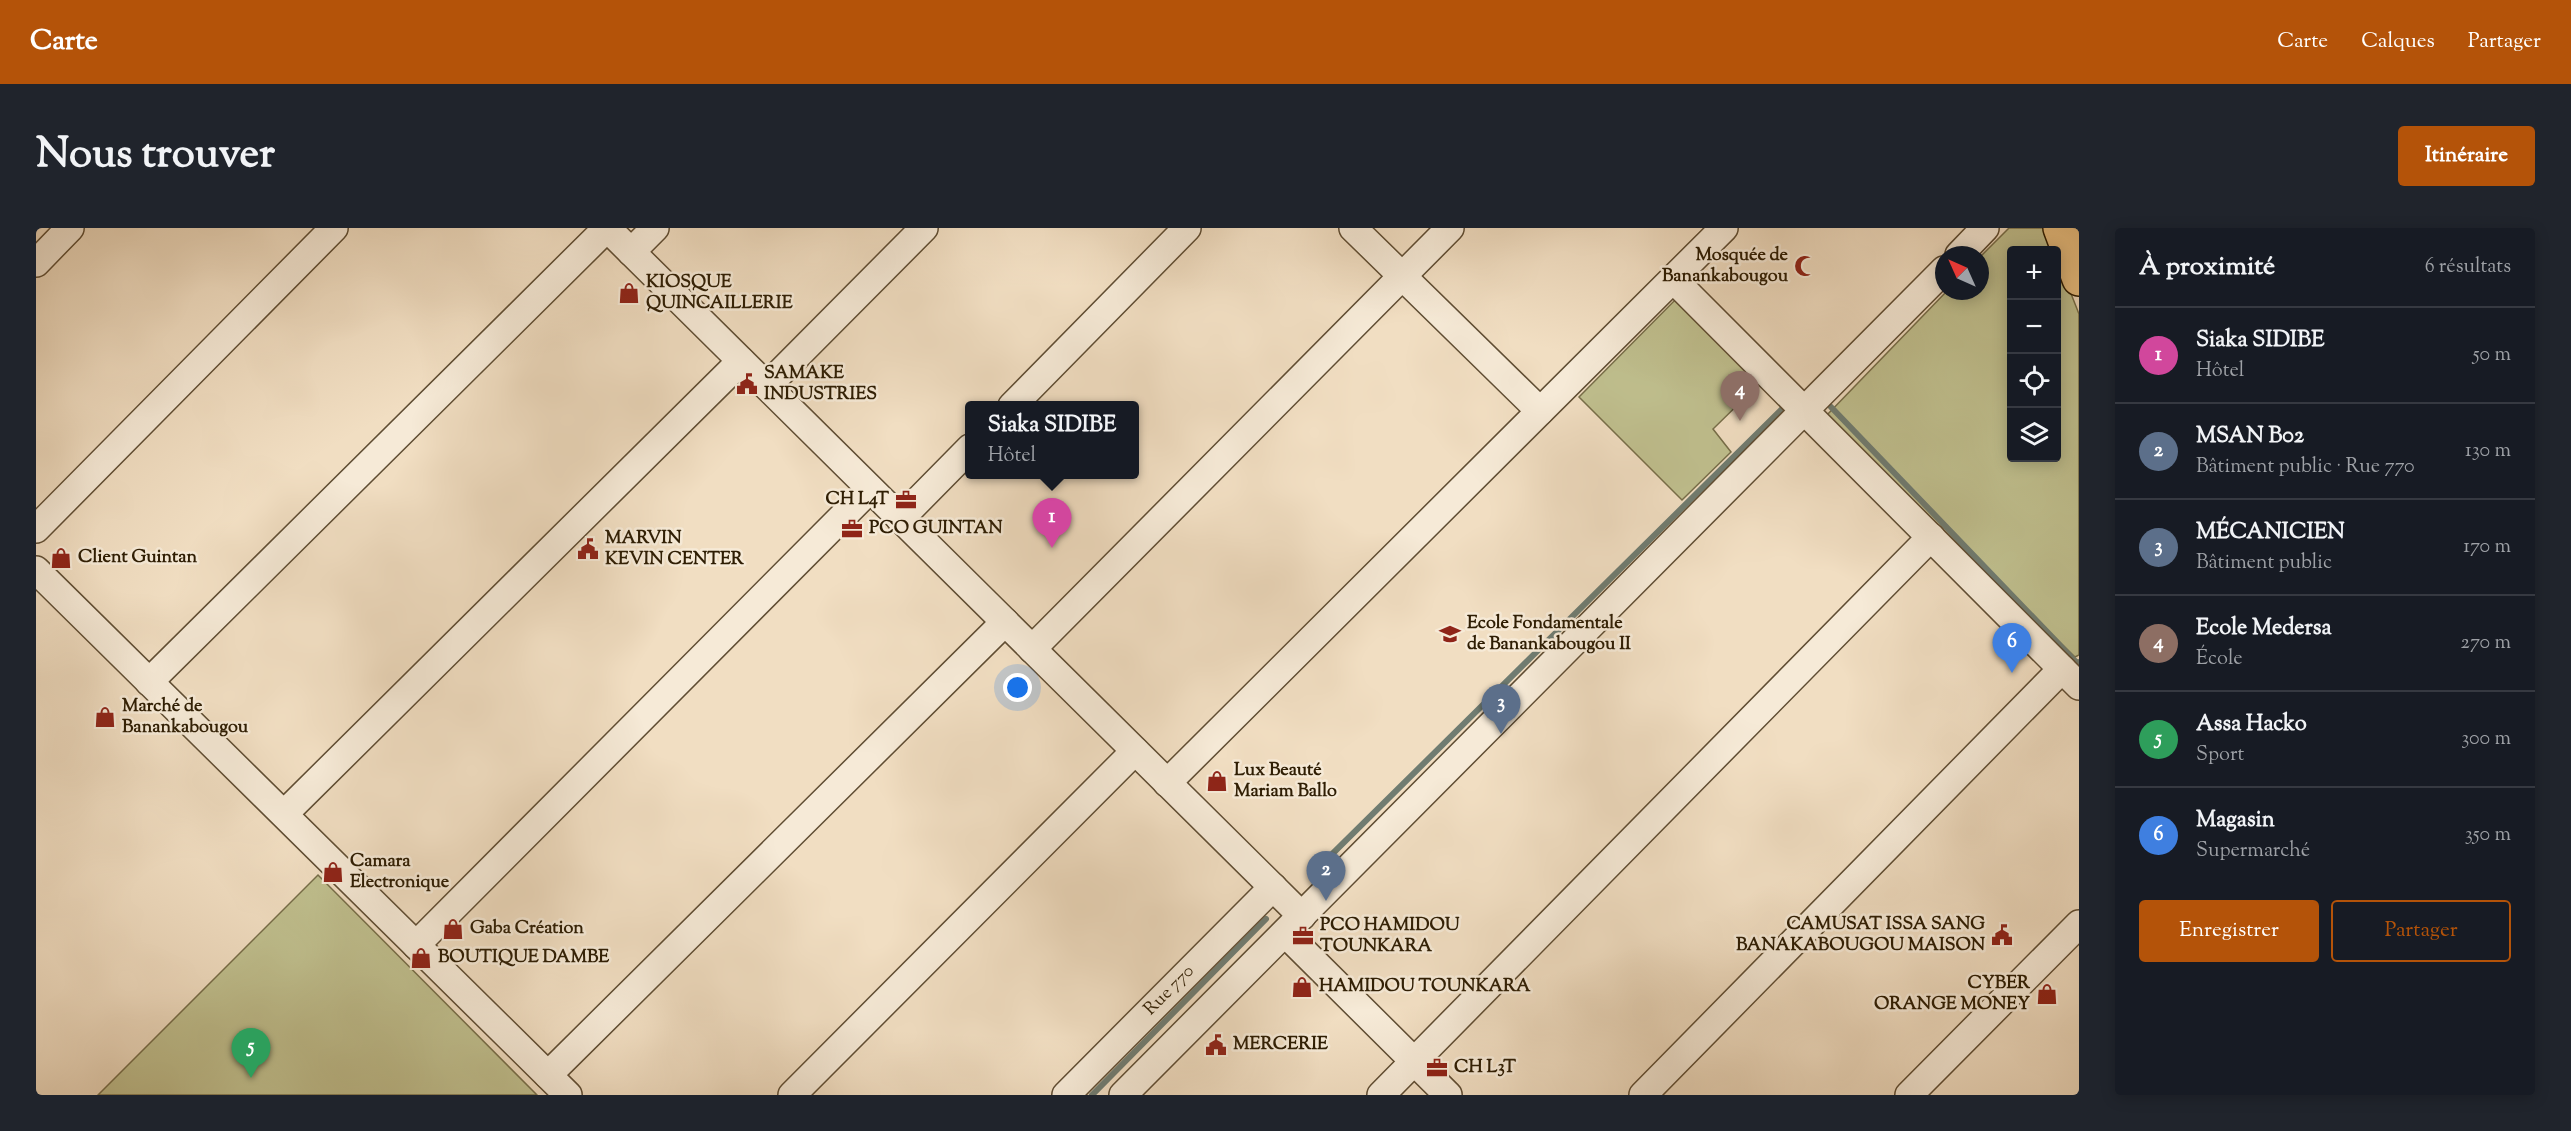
<!DOCTYPE html>
<html lang="fr">
<head>
<meta charset="utf-8">
<style>
	body { margin:0; font-family:"Sorts Mill Goudy",serif; background:#20242c; color:#f1f3f6 }
	.controls { position:absolute; right:18px; top:18px; display:grid; overflow:hidden; border-radius:6px; box-shadow:0 3px 15px #0003 }
	.controls button { width:54px; height:54px; display:grid; place-items:center; padding:0; border:0; border-bottom:2px solid #363941; background:#171b24; color:#f1f3f6; font:30px sans-serif }
	.compass { position:absolute; left:1899px; top:18px; width:54px; height:54px; border-radius:50%; background:#171b24; box-shadow:0 3px 15px #0003; rotate:315deg }
	.you { position:absolute; left:982px; top:460px; width:21px; height:21px; margin:-15px; border:4px solid #fff; border-radius:50%; background:#1a73e8; box-shadow:0 0 0 9px #1a73e833 }
	.badge { display:grid; place-items:center; width:39px; height:39px; border-radius:50%; background:#b45309; color:#fff; font-size:20px; font-weight:700 }
	.pin { position:absolute; translate:-50% -50px; filter:drop-shadow(0 2px 3px #0008) }
	.pin::after { content:''; position:absolute; top:32px; width:21px; height:18px; background:inherit; clip-path:polygon(0 0,100% 0,50% 100%) }
	.popup { position:absolute; left:929px; top:173px; width:174px; height:78px; box-sizing:border-box; display:grid; place-content:center; border-radius:6px; background:#171b24; filter:drop-shadow(0 2px 4px #0005); font-size:20px; white-space:nowrap; color:#9ea1a6 }
	.popup b { font-size:22px; color:#f1f3f6 }
	.popup::after { content:''; position:absolute; left:50%; top:100%; margin-left:-12px; border:12px solid transparent; border-top-color:#171b24 }
	.list { margin:0; padding:0; list-style:none }
	h2 { display:flex; justify-content:space-between; align-items:center; height:78px; margin:0; padding:0 24px; font-size:26px }
	h2 small { font-size:20px; font-weight:400; color:#9ea1a6 }
	.list li { display:grid; grid-template-columns:39px 1fr auto; gap:18px; align-items:center; box-sizing:border-box; height:96px; padding:0 24px; border-top:2px solid #363941 }
	.list b { display:block; font-size:22px; white-space:nowrap }
	.list p { margin:0; font-size:20px; white-space:nowrap; color:#9ea1a6 }
	.list em { font-size:20px; font-style:normal; color:#9ea1a6 }
	.actions { display:flex; gap:12px; padding:18px 24px }
	.actions a { flex:1; padding:14px 0; border:2px solid #b45309; border-radius:6px; text-align:center; font-size:21px; color:#b45309 }
	.actions .main { background:#b45309; color:#fff }
	.icon { flex:none; width:33px; height:33px; fill:none; stroke:currentColor; stroke-width:2; stroke-linecap:round; stroke-linejoin:round }
	.map { position:relative; flex:none; width:2043px; height:867px; overflow:hidden; border-radius:6px }
	header { display:flex; align-items:center; gap:36px; box-sizing:border-box; height:84px; padding:0 30px; background:#b45309; color:#fff }
	header strong { font-size:28px }
	nav { display:flex; gap:33px; margin-inline-start:auto; font-size:21px }
	.intro { display:flex; align-items:center; justify-content:space-between; box-sizing:border-box; height:144px; padding:0 36px }
	h1 { margin:0; font-size:42px }
	.button { padding:15px 27px; border-radius:6px; background:#b45309; color:#fff; font-size:21px; font-weight:700 }
	main { display:flex; gap:36px; padding:0 36px }
	aside { flex:1; background:#171b24; border-radius:6px; box-shadow:0 3px 15px #0003 }
	.map>svg:first-child { display:block }
</style>
</head>
<body>
<header>
<strong>Carte</strong>
<nav><a>Carte</a><a>Calques</a><a>Partager</a></nav>
</header>
<div class="intro"><h1>Nous trouver</h1><a class="button">Itinéraire</a></div>
<main>
<div class="map">
<svg width="2043" height="867" viewBox="0 0 2043 867">
	<rect width="100%" height="100%" fill="#f1dec2"/>
	<filter id="stains"><feTurbulence type="fractalNoise" baseFrequency=".00333" numOctaves="4"/><feColorMatrix values="0 0 0 0 .2 0 0 0 0 .09 0 0 0 0 .02 0 0 0 .5 -.17"/></filter>
	<radialGradient id="worn" r=".72"><stop offset=".6" stop-color="#630" stop-opacity="0"/><stop offset="1" stop-color="#630" stop-opacity=".3"/></radialGradient>
	<g fill="#c0c08f" stroke="#776e49" stroke-width="1.5">
		<path d="M 1973,0 L 2009,0 L 2018,22 L 1976,22 L 1976,230 L 2020,230 L 2021,30 L 2043,86 L 2043,427 L 2039,429 L 1790,188 L 1911,63 L 1944,63 L 1944,29 Z"/>
		<path d="M 1645,66 L 1724,155 L 1677,201 L 1695,224 L 1646,272 L 1543,169 Z"/>
		<path d="M 282,647 L 501,867 L 62,867 Z"/>
	</g>
	<g fill="none" stroke-linecap="round" stroke-linejoin="round">
		<g stroke="#707c71" stroke-width="6">
			<path d="M 1795,179 L 2041,435 L 2043,434"/>
			<path d="M 1279,643 L 1747,180"/>
			<path d="M 1056,867 L 1230,691"/>
		</g>
		<defs>
			<g id="minor">
				<path d="M 571,0 L 1266,688"/>
				<path d="M 1317,0 L 1504,183"/>
				<path d="M 595,24 L 619,0"/>
				<path d="M 1923,27 L 1949,0"/>
				<path d="M 0,35 L 34,0"/>
				<path d="M 1637,51 L 2043,458"/>
				<path d="M 731,158 L 888,0"/>
				<path d="M 976,178 L 1151,0"/>
				<path d="M 864,291 L 934,220"/>
				<path d="M 0,301 L 298,0"/>
				<path d="M 0,342 L 532,867"/>
				<path d="M 996,421 L 1414,0"/>
				<path d="M 113,454 L 571,0"/>
				<path d="M 1131,555 L 1688,0"/>
				<path d="M 248,586 L 705,133"/>
				<path d="M 1249,705 L 1412,867"/>
				<path d="M 380,717 L 834,261"/>
				<path d="M 512,847 L 969,394"/>
				<path d="M 756,867 L 1099,523"/>
				<path id="s1" d="M 1030,867 L 1237,659"/>
				<path d="M 1087,867 L 1908,42"/>
				<path d="M 1345,867 L 1895,309"/>
				<path d="M 1607,867 L 2026,441"/>
				<path d="M 1873,867 L 2043,696"/>
			</g>
			<path id="highway" d="M 2024,0 L 2043,51"/>
		</defs>
		<use href="#minor" stroke="#5f4d33" stroke-width="30"/>
		<use href="#highway" stroke="#2e1d03" stroke-width="36"/>
		<use href="#minor" stroke="#f6ead7" stroke-width="27"/>
		<use href="#highway" stroke="#e8bf81" stroke-width="33"/>
	</g>
	<defs>
		<symbol id="mosque-bare" viewBox="-9 -9 18 18"><path d="M3.5-4.9A6 6 0 1 0 3.5 4.9A5 5 0 1 1 3.5-4.9Z" fill="#8f2418" stroke="#f6ead7" stroke-width="2.5" paint-order="stroke"/></symbol>
		<symbol id="shop-bare" viewBox="-9 -9 18 18"><path d="M-5-2.5h2.3a2.7 3.5 0 0 1 5.4 0H5L5.5 6h-11ZM-1.5-2.5h3a1.5 2.3 0 0 0-3 0Z" fill="#8f2418" stroke="#f6ead7" stroke-width="2.5" paint-order="stroke"/></symbol>
		<symbol id="civic-bare" viewBox="-9 -9 18 18"><path d="M-.6-6.5H3V-4.5H.6V-3L4-1V1h2V6H-6V1h2V-1L-.6-3ZM-1.2 2.5V6h2.4V2.5Z" fill="#8f2418" stroke="#f6ead7" stroke-width="2.5" paint-order="stroke"/></symbol>
		<symbol id="office-bare" viewBox="-9 -9 18 18"><path d="M-6-3h4V-5.5h4V-3h4V5H-6ZM-1-4.5V-3h2v-1.5ZM-6 0V1H6V0Z" fill="#8f2418" stroke="#f6ead7" stroke-width="2.5" paint-order="stroke"/></symbol>
		<symbol id="school-bare" viewBox="-9 -9 18 18"><path d="M0-5L7-2L0 1L-7-2ZM-4 1L0 2.5L4 1V4Q0 6-4 4Z" fill="#8f2418" stroke="#f6ead7" stroke-width="2.5" paint-order="stroke"/></symbol>
	</defs>
	<g fill-rule="evenodd">
		<use href="#mosque-bare" x="1754" y="23" width="30" height="30"/>
		<use href="#shop-bare" x="578" y="50" width="30" height="30"/>
		<use href="#civic-bare" x="696" y="141" width="30" height="30"/>
		<use href="#office-bare" x="855" y="257" width="30" height="30"/>
		<use href="#office-bare" x="801" y="286" width="30" height="30"/>
		<use href="#civic-bare" x="537" y="306" width="30" height="30"/>
		<use href="#shop-bare" x="10" y="315" width="30" height="30"/>
		<use href="#school-bare" x="1399" y="391" width="30" height="30"/>
		<use href="#shop-bare" x="54" y="474" width="30" height="30"/>
		<use href="#shop-bare" x="1166" y="538" width="30" height="30"/>
		<use href="#shop-bare" x="282" y="629" width="30" height="30"/>
		<use href="#shop-bare" x="402" y="686" width="30" height="30"/>
		<use href="#civic-bare" x="1951" y="692" width="30" height="30"/>
		<use href="#office-bare" x="1252" y="693" width="30" height="30"/>
		<use href="#shop-bare" x="370" y="715" width="30" height="30"/>
		<use href="#shop-bare" x="1251" y="744" width="30" height="30"/>
		<use href="#shop-bare" x="1996" y="751" width="30" height="30"/>
		<use href="#civic-bare" x="1165" y="802" width="30" height="30"/>
		<use href="#office-bare" x="1386" y="825" width="30" height="30"/>
	</g>
	<g text-anchor="middle" dominant-baseline="central" stroke-width="5" stroke-linejoin="round" paint-order="stroke">
		<g font-size="18" font-weight="bold" fill="#2e1d03" stroke="#f6ead7" text-anchor="start">
			<text x="1752" y="28" text-anchor="end">Mosquée de<tspan x="1752" dy="21">Banankabougou</tspan></text>
			<text x="610" y="55">KIOSQUE<tspan x="610" dy="21">QUINCAILLERIE</tspan></text>
			<text x="728" y="146">SAMAKE<tspan x="728" dy="21">INDUSTRIES</tspan></text>
			<text x="853" y="272" text-anchor="end">CH L4T</text>
			<text x="833" y="301">PCO GUINTAN</text>
			<text x="569" y="311">MARVIN<tspan x="569" dy="21">KEVIN CENTER</tspan></text>
			<text x="42" y="330">Client Guintan</text>
			<text x="1431" y="396">Ecole Fondamentale<tspan x="1431" dy="21">de Banankabougou II</tspan></text>
			<text x="86" y="479">Marché de<tspan x="86" dy="21">Banankabougou</tspan></text>
			<text x="1198" y="543">Lux Beauté<tspan x="1198" dy="21">Mariam Ballo</tspan></text>
			<text x="314" y="634">Camara<tspan x="314" dy="21">Electronique</tspan></text>
			<text x="1949" y="697" text-anchor="end">CAMUSAT ISSA SANG<tspan x="1949" dy="21">BANAKABOUGOU MAISON</tspan></text>
			<text x="1284" y="698">PCO HAMIDOU<tspan x="1284" dy="21">TOUNKARA</tspan></text>
			<text x="434" y="701">Gaba Création</text>
			<text x="402" y="730">BOUTIQUE DAMBE</text>
			<text x="1994" y="756" text-anchor="end">CYBER<tspan x="1994" dy="21">ORANGE MONEY</tspan></text>
			<text x="1283" y="759">HAMIDOU TOUNKARA</text>
			<text x="1197" y="817">MERCERIE</text>
			<text x="1418" y="840">CH L3T</text>
		</g>
		<g font-size="18" fill="#2e1d03" stroke="#f6ead7">
			<text stroke="none"><textPath href="#s1" startOffset="147">Rue 770</textPath></text>
		</g>
	</g>
	<rect width="100%" height="100%" filter="url(#stains)"/>
	<rect width="100%" height="100%" fill="url(#worn)"/>
</svg>
<div class="controls">
<button>+</button>
<button>−</button>
<button><svg class="icon" aria-label="locate" viewBox="0 0 24 24"><circle cx="12" cy="12" r="6"/><path d="M12 2v4M12 18v4M2 12h4M18 12h4"/></svg></button>
<button><svg class="icon" aria-label="layers" viewBox="0 0 24 24"><path d="M12 4l9 5-9 5-9-5zM3 14l9 5 9-5"/></svg></button>
</div>
<svg class="compass" viewBox="-18 -18 36 36"><path d="M0-13l5 13h-10z" fill="#e53935"/><path d="M0 13l5-13h-10z" fill="#9ea1a6"/></svg>
<div class="you"></div>
<div class="pin badge" style="left:1016px;top:320px;background:#d1479c">1</div>
<div class="popup"><b>Siaka SIDIBE</b>Hôtel</div>
<div class="pin badge" style="left:1290px;top:673px;background:#5c6f8a">2</div>
<div class="pin badge" style="left:1465px;top:506px;background:#5c6f8a">3</div>
<div class="pin badge" style="left:1704px;top:193px;background:#8d6e63">4</div>
<div class="pin badge" style="left:215px;top:850px;background:#2e9e5b">5</div>
<div class="pin badge" style="left:1976px;top:445px;background:#3f7fe0">6</div>
</div>
<aside>
<h2>À proximité<small>6 résultats</small></h2>
<ul class="list">
<li><span class="badge" style="background:#d1479c">1</span><div><b>Siaka SIDIBE</b><p>Hôtel</p></div><em>50 m</em></li>
<li><span class="badge" style="background:#5c6f8a">2</span><div><b>MSAN B02</b><p>Bâtiment public · Rue 770</p></div><em>130 m</em></li>
<li><span class="badge" style="background:#5c6f8a">3</span><div><b>MÉCANICIEN</b><p>Bâtiment public</p></div><em>170 m</em></li>
<li><span class="badge" style="background:#8d6e63">4</span><div><b>Ecole Medersa</b><p>École</p></div><em>270 m</em></li>
<li><span class="badge" style="background:#2e9e5b">5</span><div><b>Assa Hacko</b><p>Sport</p></div><em>300 m</em></li>
<li><span class="badge" style="background:#3f7fe0">6</span><div><b>Magasin</b><p>Supermarché</p></div><em>350 m</em></li>
</ul>
<div class="actions"><a class="main">Enregistrer</a><a>Partager</a></div>
</aside>
</main>
</body>
</html>
